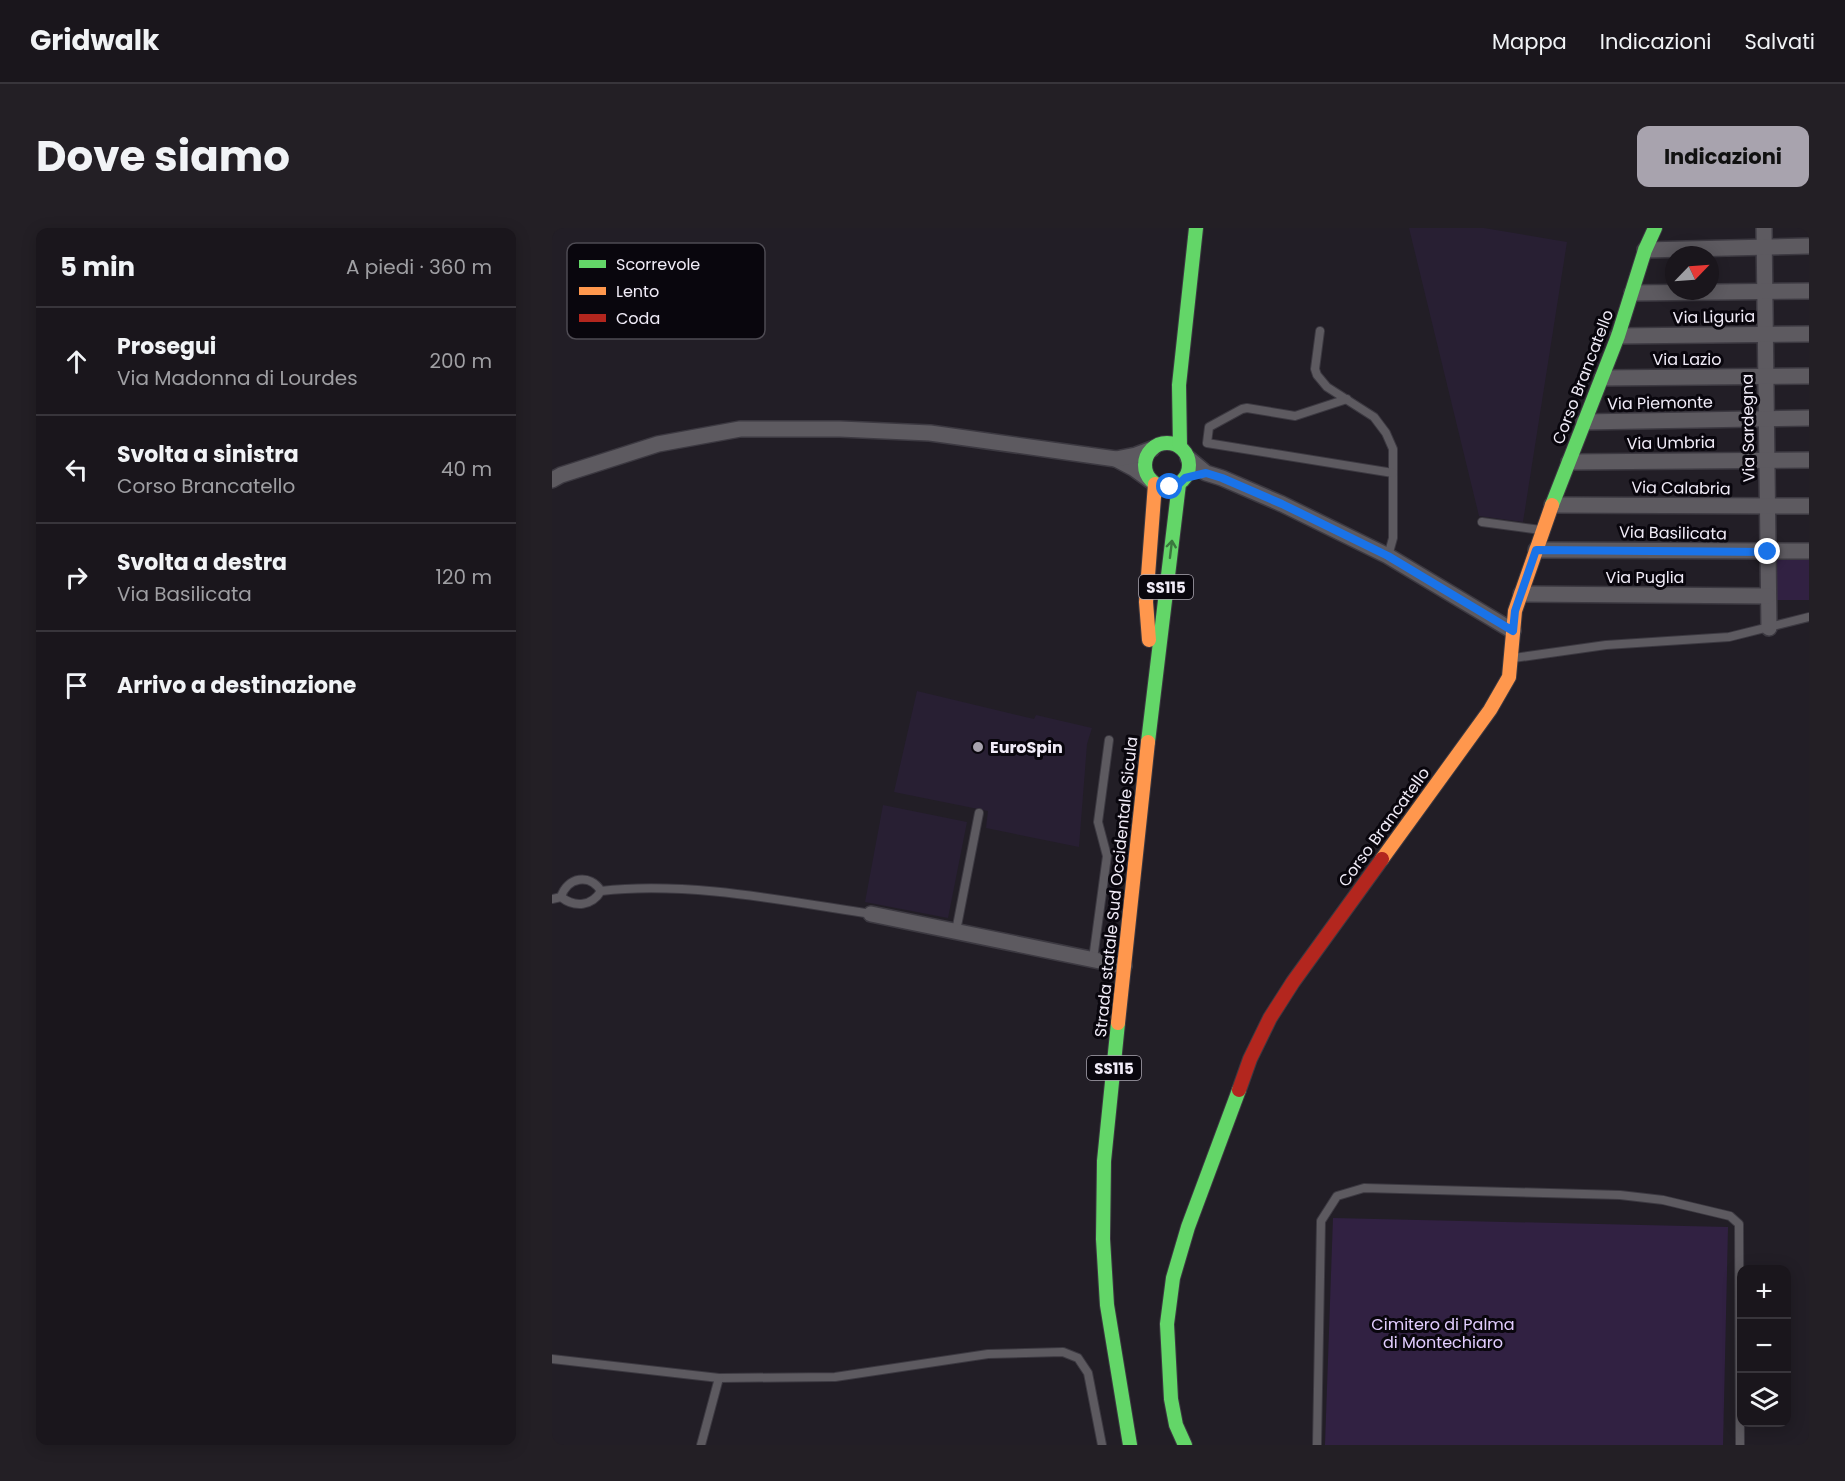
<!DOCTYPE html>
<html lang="it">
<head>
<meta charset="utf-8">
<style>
	body { margin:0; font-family:Poppins,sans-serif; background:#231f25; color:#f1f3f6 }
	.controls { position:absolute; right:18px; bottom:18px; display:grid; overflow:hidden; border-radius:12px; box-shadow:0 3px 15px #0003 }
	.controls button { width:54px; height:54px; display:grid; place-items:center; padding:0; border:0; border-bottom:2px solid #38353b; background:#1a161c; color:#f1f3f6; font:30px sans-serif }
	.compass { position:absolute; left:1113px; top:18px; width:54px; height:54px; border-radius:50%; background:#1a161c; box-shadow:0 3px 15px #0003; rotate:65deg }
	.stop { position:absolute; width:18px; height:18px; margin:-14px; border:4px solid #1a73e8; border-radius:50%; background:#fff }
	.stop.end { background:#1a73e8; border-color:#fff; box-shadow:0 2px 6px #0008 }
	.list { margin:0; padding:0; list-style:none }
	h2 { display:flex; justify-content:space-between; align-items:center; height:78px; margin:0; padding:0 24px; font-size:26px }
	h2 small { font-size:20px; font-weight:400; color:#9f9fa3 }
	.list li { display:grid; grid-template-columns:39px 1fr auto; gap:18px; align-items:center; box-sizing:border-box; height:108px; padding:0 24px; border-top:2px solid #38353b }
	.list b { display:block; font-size:22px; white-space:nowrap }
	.list p { margin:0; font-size:20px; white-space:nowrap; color:#9f9fa3 }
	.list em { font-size:20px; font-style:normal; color:#9f9fa3 }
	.icon { flex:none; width:33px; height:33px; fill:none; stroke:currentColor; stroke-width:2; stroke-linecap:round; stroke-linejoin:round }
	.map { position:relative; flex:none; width:1257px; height:1217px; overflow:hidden; border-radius:12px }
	header { display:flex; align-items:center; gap:36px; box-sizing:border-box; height:84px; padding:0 30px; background:#1a161c; border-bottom:2px solid #38353b }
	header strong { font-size:28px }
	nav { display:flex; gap:33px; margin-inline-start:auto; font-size:21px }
	.intro { display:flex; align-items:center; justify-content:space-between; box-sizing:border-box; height:144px; padding:0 36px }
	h1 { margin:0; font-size:42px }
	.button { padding:15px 27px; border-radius:12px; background:#a8a3ae; color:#111; font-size:21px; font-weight:700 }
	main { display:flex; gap:36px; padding:0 36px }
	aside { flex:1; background:#1a161c; border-radius:12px; box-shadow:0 3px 15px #0003 }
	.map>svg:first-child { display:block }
</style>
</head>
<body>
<header>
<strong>Gridwalk</strong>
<nav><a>Mappa</a><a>Indicazioni</a><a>Salvati</a></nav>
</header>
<div class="intro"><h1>Dove siamo</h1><a class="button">Indicazioni</a></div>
<main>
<aside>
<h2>5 min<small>A piedi · 360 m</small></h2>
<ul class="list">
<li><svg class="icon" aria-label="ahead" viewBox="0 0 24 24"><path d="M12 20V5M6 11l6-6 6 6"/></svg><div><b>Prosegui</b><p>Via Madonna di Lourdes</p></div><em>200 m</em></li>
<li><svg class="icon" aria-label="left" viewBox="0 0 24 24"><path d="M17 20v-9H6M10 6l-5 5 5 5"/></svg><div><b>Svolta a sinistra</b><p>Corso Brancatello</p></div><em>40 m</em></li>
<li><svg class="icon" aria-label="right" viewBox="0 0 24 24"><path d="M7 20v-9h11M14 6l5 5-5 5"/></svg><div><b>Svolta a destra</b><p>Via Basilicata</p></div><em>120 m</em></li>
<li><svg class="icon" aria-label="arrive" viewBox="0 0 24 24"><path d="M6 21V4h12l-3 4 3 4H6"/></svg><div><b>Arrivo a destinazione</b></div></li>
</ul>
</aside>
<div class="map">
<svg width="1257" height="1217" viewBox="0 0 1257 1217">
	<rect width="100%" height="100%" fill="#221e26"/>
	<g fill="#281f33">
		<path d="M 857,0 L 932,0 L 1015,14 L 971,294 L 927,288 Z"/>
		<path d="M 365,463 L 482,491 L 484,487 L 540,500 L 535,516 L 527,619 L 434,600 L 436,583 L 342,564 Z"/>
		<path d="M 331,577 L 415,594 L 396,690 L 313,674 Z"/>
	</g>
	<g fill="#312142">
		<path d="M 1225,331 L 1257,331 L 1257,372 L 1224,372 Z"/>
		<path d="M 781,990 L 1176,999 L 1171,1217 L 773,1217 Z"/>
	</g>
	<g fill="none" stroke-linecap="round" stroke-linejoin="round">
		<defs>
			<g id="lane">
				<path d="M 768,103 L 763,141 L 765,147 L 775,159 L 822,189 L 834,205 L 841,221 L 841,310 L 836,328"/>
				<path d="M 795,171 L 743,188 L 695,180 L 690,181 L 657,199 L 655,215 L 841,245"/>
				<path d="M 930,294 L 989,302"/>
				<path d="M 962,430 L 1054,417 L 1177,409 L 1257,389"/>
				<path d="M 9,669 C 15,649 38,645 49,663"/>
				<path d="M 0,671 L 9,669 C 23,680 40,678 49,663 C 136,653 233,673 319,686"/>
				<path d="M 404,703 L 427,585"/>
				<path d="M 541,731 L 555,628 L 546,594 L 557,512"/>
				<path d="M 0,1131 L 167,1150 L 283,1149 L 436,1126 L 511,1124 L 526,1130 L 536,1145 L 550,1217"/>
				<path d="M 149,1217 L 167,1150"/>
				<path d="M 765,1217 L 769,993 L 785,968 L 812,960 L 1068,967 L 1111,972 L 1178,988 L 1187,996 L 1188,1217"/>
			</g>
			<g id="street">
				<path d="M 1212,0 L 1217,400"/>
				<path d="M 1093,22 L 1257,18"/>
				<path d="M 1080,65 L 1257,63"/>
				<path d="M 1066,108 L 1257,106"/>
				<path d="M 1050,150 L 1257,148"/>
				<path d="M 1032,194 L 1257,190"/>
				<path d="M 636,230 L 654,245 L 670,250 L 730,276 L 836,328 L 961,403"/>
				<path d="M 564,231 L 581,240 L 599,253"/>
				<path d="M 1017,234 L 1257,232"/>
				<path d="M 0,252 L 9,247 L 106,216 L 188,201 L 288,201 L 378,205 L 564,231 L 584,227 L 600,221"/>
				<path d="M 1000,277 L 1257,278"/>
				<path d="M 984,322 L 1257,323"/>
				<path d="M 969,366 L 1216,368"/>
				<path d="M 319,686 L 572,738"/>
			</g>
			<g id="fast">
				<circle cx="615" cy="237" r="22"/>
				<path d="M 628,219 L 627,157 L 644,0"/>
				<path d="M 1000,277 L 1066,108 L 1093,22 L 1103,0"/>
				<path d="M 596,514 L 627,256"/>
				<path d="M 566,795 L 552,933 L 551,1011 L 555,1077 L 578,1217"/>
				<path d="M 633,1217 L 624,1197 L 619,1171 L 615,1096 L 621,1050 L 636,999 L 687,862"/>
			</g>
			<g id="slow">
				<path d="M 597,412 L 594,374 L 603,256"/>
				<path d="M 830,631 L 938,482 L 957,449 L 963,383 L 1000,277"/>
				<path d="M 566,795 L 596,514"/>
			</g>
			<path id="jam" d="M 687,862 L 698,831 L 718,790 L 741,754 L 830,631"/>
		</defs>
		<use href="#lane" stroke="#3c3941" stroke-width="10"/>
		<use href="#street" stroke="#3c3941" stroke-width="18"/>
		<use href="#fast" stroke="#3c3941" stroke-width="16"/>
		<use href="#slow" stroke="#3c3941" stroke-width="16"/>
		<use href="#jam" stroke="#3c3941" stroke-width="16"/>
		<use href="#lane" stroke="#5d5a60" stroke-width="8"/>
		<use href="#street" stroke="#5d5a60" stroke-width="15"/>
		<use href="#fast" stroke="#63d668" stroke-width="14"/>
		<use href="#slow" stroke="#ff974d" stroke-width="14"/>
		<use href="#jam" stroke="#b3261e" stroke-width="14"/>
	</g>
	<defs><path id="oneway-shaft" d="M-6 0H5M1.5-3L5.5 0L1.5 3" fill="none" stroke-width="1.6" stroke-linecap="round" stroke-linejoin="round" transform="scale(1.5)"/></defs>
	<use stroke="#3a783f" href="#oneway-shaft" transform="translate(619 321) rotate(-83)"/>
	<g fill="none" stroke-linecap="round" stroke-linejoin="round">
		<path stroke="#1a73e8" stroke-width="8" d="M 618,259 L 627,256 L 633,250 L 654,245 L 670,250 L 730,276 L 836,328 L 961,403 L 963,383 L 984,322 L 1216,324"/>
	</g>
	<circle fill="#a8a3ae" stroke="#09060d" stroke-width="2" cx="426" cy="519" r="6"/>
	<g text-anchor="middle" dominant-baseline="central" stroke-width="6" stroke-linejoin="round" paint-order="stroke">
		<g fill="#09060d" stroke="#aba6b1" stroke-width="1.5">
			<rect x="587" y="347" width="54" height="24" rx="4.5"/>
			<rect x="535" y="828" width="54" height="24" rx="4.5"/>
		</g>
		<g font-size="15" font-weight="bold" fill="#f0ebf7">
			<text x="614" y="359">SS115</text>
			<text x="562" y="840">SS115</text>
		</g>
		<g font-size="16" fill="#f0ebf7" stroke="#09060d">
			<text transform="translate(1162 89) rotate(-1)">Via Liguria</text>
			<text x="1135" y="131">Via Lazio</text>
			<text transform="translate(1031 149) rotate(-69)">Corso Brancatello</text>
			<text transform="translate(1108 175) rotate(-1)">Via Piemonte</text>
			<text transform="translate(1196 200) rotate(-91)">Via Sardegna</text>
			<text transform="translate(1119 215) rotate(-1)">Via Umbria</text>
			<text transform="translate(1129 260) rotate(1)">Via Calabria</text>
			<text transform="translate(1121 305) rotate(1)">Via Basilicata</text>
			<text x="1093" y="349">Via Puglia</text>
			<text transform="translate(832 599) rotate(-54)">Corso Brancatello</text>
			<text transform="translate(564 659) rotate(-84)">Strada statale Sud Occidentale Sicula</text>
		</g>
		<g font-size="16" font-weight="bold" fill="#f0ebf7" stroke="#09060d" text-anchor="start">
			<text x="438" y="519">EuroSpin</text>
		</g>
		<g font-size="16" fill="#e2cdff" stroke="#09060d">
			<text x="891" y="1096">Cimitero di Palma<tspan x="891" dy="18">di Montechiaro</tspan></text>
		</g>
	</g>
	<rect x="15" y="15" width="198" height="96" rx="9" fill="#09060d" stroke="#4e4b53" stroke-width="1.5"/>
	<rect x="27" y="32" width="27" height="8" fill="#63d668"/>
	<rect x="27" y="59" width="27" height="8" fill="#ff974d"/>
	<rect x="27" y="86" width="27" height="8" fill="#b3261e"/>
	<g font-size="16" fill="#f0ebf7">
		<text x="64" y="42">Scorrevole</text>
		<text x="64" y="69">Lento</text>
		<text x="64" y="96">Coda</text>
	</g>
</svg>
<div class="controls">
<button>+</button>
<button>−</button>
<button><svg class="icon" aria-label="layers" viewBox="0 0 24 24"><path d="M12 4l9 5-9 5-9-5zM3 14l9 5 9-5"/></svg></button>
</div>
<svg class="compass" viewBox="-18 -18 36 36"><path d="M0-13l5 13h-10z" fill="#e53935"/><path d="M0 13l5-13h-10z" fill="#9f9fa3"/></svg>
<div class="stop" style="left:618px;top:259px"></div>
<div class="stop end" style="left:1216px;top:324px"></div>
</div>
</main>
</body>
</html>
